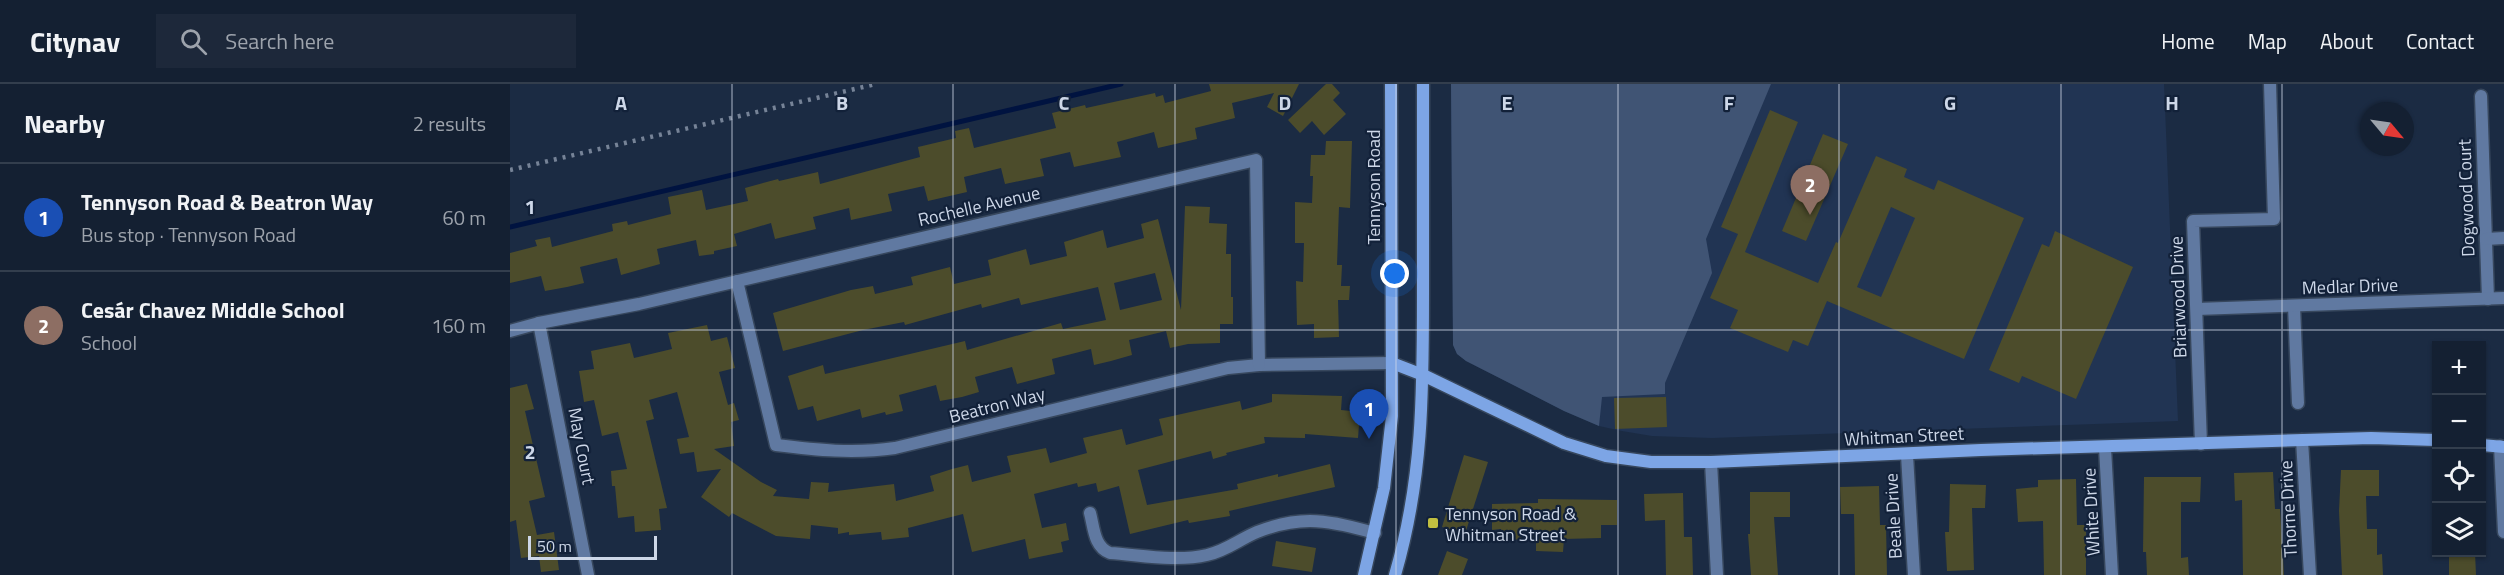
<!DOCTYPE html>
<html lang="en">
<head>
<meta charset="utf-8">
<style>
	body { margin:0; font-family:"Titillium Web",sans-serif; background:#1d283a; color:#f1f3f6 }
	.controls { position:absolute; right:18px; bottom:18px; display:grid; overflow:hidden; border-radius:0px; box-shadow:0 2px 4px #0004 }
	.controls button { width:54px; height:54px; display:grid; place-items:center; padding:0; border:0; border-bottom:2px solid #333e4d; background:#142032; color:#f1f3f6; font:30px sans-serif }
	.compass { position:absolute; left:1850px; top:18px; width:54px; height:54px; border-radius:50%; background:#142032; box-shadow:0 2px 4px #0004; rotate:119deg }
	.scale { position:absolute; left:18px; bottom:15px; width:129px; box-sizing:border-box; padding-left:6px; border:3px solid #cdd7e8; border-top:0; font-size:16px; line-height:21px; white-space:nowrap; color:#cdd7e8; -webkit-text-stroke:4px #122139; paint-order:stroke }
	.you { position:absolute; left:885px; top:190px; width:21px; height:21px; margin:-15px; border:4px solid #fff; border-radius:50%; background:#1a73e8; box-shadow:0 0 0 9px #1a73e833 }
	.badge { display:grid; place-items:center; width:39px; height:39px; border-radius:50%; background:#1a73e8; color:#fff; font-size:20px; font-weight:700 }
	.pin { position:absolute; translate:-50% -50px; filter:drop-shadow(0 2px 3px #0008) }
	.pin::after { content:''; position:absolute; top:32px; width:21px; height:18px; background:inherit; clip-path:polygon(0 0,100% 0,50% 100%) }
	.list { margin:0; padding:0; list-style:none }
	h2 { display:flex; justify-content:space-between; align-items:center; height:78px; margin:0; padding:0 24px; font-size:26px }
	h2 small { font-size:20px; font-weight:400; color:#9da3ac }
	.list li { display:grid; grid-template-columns:39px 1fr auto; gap:18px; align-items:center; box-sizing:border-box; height:108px; padding:0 24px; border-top:2px solid #333e4d }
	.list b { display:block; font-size:22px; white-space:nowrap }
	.list p { margin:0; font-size:20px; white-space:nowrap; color:#9da3ac }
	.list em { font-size:20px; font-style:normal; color:#9da3ac }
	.icon { flex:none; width:33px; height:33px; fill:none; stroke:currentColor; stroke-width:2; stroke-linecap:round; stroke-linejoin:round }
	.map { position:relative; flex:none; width:1994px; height:491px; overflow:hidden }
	header { display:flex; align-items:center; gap:36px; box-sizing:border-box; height:84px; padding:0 30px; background:#142032; border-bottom:2px solid #333e4d }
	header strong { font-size:28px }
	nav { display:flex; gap:33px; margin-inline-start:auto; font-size:21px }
	.search { width:420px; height:54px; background:#1d283a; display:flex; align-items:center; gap:15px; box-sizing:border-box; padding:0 21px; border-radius:0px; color:#9da3ac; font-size:22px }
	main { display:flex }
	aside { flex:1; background:#142032 }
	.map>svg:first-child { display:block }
</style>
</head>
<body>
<header>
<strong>Citynav</strong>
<div class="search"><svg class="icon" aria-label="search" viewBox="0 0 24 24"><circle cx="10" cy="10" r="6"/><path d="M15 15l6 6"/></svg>Search here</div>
<nav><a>Home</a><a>Map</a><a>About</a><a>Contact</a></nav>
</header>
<main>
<aside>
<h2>Nearby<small>2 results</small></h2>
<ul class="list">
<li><span class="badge" style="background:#1a4fb4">1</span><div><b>Tennyson Road &amp; Beatron Way</b><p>Bus stop · Tennyson Road</p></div><em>60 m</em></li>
<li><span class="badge" style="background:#8d6e63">2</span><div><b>Cesár Chavez Middle School</b><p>School</p></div><em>160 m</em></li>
</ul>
</aside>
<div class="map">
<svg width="1994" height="491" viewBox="0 0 1994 491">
	<rect width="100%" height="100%" fill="#1b2b43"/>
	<path fill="#213453" d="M 941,0 L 1654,0 L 1668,337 L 1202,354 L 1142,352 L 1112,347 L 1089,342 L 1054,327 L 956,277 L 947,270 L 943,261 Z"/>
	<path fill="#405474" d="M 941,0 L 1261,0 L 1196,155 L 1202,189 L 1155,299 L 1155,310 L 1092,313 L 1089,342 L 1054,327 L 956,277 L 947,270 L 943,261 Z"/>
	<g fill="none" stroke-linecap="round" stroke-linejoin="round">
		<path stroke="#001340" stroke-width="5" d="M 0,143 L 611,0"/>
	</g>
	<g fill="#4c4c2b" fill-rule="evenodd">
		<path d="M 699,0 L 789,0 L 773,32 L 757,23 L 764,9 L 722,19 L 725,34 L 685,44 L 687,55 L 648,64 L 644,48 L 607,58 L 611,73 L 564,83 L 560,68 L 530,75 L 534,92 L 495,100 L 491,84 L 454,93 L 457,108 L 418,117 L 414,102 L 378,110 L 382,127 L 341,136 L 339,124 L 303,133 L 306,145 L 265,155 L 261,139 L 224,150 L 227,162 L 204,167 L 204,170 L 189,172 L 186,156 L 147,165 L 150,180 L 111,191 L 107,174 L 70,183 L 74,199 L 57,203 L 35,207 L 31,192 L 0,199 L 0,169 L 27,162 L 25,156 L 40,153 L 42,163 L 103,147 L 102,140 L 117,137 L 118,141 L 161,130 L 158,113 L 192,106 L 196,126 L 238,117 L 235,104 L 268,95 L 269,97 L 308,88 L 310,100 L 410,73 L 408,63 L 446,54 L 445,47 L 459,44 L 464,64 L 546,44 L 542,29 L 575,21 L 576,24 L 645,9 L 646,13 L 653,11 L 655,19 L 701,7 Z"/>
		<path d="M 816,0 L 822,0 L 830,9 L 823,16 L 836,30 L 814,51 L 802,37 L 790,49 L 778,36 Z"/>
		<path d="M 1260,26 L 1288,38 L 1235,168 L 1308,199 L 1326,158 L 1328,159 L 1366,72 L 1397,85 L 1394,93 L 1424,106 L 1428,96 L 1514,134 L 1454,275 L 1317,217 L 1298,262 L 1283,256 L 1278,268 L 1220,244 L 1228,226 L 1200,214 L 1228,150 L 1211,143 ZM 1381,123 L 1405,134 L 1371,213 L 1347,203 Z"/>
		<path d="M 1313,50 L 1338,60 L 1296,157 L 1272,147 Z"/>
		<path d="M 816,57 L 842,57 L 840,124 L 829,123 L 827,181 L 832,181 L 831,202 L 840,202 L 839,216 L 828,216 L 829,253 L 804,254 L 804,240 L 787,241 L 786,197 L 793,198 L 794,159 L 785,159 L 785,118 L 802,119 L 803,92 L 800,92 L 801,71 L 815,71 Z"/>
		<path d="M 675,122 L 700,123 L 699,139 L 717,140 L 716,170 L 721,170 L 721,213 L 723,213 L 723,240 L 710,240 L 710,259 L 678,260 L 660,264 L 656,247 L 619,256 L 622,271 L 601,277 L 584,281 L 581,265 L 542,275 L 545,290 L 507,300 L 502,283 L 465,293 L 469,308 L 452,313 L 430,317 L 426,301 L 389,311 L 393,327 L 376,331 L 375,328 L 352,334 L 350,325 L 307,337 L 303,322 L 288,326 L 278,292 L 313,281 L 315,290 L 455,257 L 457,266 L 551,239 L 553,245 L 596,236 L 588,203 L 511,221 L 509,214 L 472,224 L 471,220 L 395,241 L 394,238 L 353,246 L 273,267 L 263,229 L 341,206 L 363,202 L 365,210 L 403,201 L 401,193 L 440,183 L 444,200 L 481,191 L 478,176 L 516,165 L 520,181 L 557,172 L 554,158 L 593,146 L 597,164 L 634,154 L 631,140 L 648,135 L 671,226 ZM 645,189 L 652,216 L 610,226 L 604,199 Z"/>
		<path d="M 1545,147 L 1623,183 L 1566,315 L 1512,292 L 1509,299 L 1479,286 L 1532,160 L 1539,163 Z"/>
		<path d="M 197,241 L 201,257 L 217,253 L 225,284 L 209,288 L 218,321 L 224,319 L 229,336 L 221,338 L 224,362 L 204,365 L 251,398 L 267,406 L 263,412 L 299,415 L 301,398 L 319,399 L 318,408 L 384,400 L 386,417 L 424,407 L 420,392 L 442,385 L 458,381 L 462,398 L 501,388 L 497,372 L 536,364 L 540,379 L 577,369 L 573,354 L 612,345 L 616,361 L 653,351 L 649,335 L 730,317 L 732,326 L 762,318 L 762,310 L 832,312 L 831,326 L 850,328 L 848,354 L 795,350 L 795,354 L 754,353 L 755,359 L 716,369 L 717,371 L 703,375 L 701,367 L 628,386 L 637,421 L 728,405 L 727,400 L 768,390 L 768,393 L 820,380 L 825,403 L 719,427 L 720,432 L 679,439 L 678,436 L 620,450 L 609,402 L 588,408 L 586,399 L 568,403 L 567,399 L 524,410 L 532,444 L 556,439 L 559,456 L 551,458 L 553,468 L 519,475 L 515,455 L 462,468 L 453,430 L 398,444 L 399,453 L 372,456 L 371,448 L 339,451 L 339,448 L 328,450 L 328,444 L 301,441 L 300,455 L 266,452 L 222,429 L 219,433 L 191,413 L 211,385 L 187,388 L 184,368 L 170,370 L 167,355 L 179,353 L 167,308 L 139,316 L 144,335 L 136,337 L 157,424 L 149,425 L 151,446 L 125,448 L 124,432 L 108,434 L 105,402 L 102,402 L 101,387 L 117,385 L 108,348 L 92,352 L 84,316 L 74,318 L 69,287 L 84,285 L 81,267 L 120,259 L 124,274 L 162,265 L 158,249 Z"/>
		<path d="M 17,300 L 24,325 L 15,327 L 35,413 L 19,417 L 27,451 L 44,448 L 49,486 L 31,488 L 29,472 L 11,474 L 6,436 L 0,438 L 0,304 Z"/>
		<path d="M 1156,313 L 1157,343 L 1105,345 L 1104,314 Z"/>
		<path d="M 954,371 L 978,378 L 955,450 L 932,443 Z"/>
		<path d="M 1831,386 L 1869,386 L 1869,412 L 1856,412 L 1857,445 L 1867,445 L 1867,471 L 1872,470 L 1873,491 L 1832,491 L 1829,427 Z"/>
		<path d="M 1763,388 L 1765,425 L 1770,425 L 1774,491 L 1733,491 L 1732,416 L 1725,417 L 1724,389 Z"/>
		<path d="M 1634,393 L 1691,393 L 1690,418 L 1671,418 L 1671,474 L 1678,473 L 1679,491 L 1637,491 L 1636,468 L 1633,468 Z"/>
		<path d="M 1566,395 L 1567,441 L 1576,441 L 1576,491 L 1534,491 L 1533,437 L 1508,438 L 1506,405 L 1528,403 L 1528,396 Z"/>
		<path d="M 1440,400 L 1476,401 L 1475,424 L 1462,424 L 1464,486 L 1437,487 L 1435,448 L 1439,448 Z"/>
		<path d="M 1369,402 L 1370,441 L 1376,441 L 1377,491 L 1345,491 L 1344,430 L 1331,430 L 1330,403 Z"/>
		<path d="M 1240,408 L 1280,408 L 1280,433 L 1264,433 L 1268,491 L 1241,491 L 1238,450 L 1240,450 Z"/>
		<path d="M 1173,409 L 1174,453 L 1182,453 L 1183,491 L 1156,491 L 1155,436 L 1135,437 L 1134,410 Z"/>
		<path d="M 1028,415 L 1107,416 L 1107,441 L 1091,441 L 1091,454 L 1054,455 L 1053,468 L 1026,467 L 1026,455 L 991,456 L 991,445 L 982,446 L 982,420 L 1028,419 Z"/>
		<path d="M 766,457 L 806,464 L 802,488 L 762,482 Z"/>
		<path d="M 937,467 L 958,475 L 952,491 L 928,491 Z"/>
		<path d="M 1939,468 L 1965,468 L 1966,491 L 1939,491 Z"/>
	</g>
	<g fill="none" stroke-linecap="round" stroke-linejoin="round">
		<defs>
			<g id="street">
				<path d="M 1971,12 L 1978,215"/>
				<path d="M 1976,155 L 1994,154"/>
				<path d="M 227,197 L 266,361 C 306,366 344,370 385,364 L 718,284 L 749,281 L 882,279"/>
				<path d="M 1784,222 L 1788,319"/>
				<path d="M 1687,225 L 1994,214"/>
				<path d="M 29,239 L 78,491"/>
				<path d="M 0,247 L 29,239 L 129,220 L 746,76 L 749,281"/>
				<path d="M 1792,356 L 1800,491"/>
				<path d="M 1691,360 L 1683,137 L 1764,135 L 1760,0"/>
				<path d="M 1990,362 L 1994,448"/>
				<path d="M 1595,364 L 1602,491"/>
				<path d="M 1397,371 L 1404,491"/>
				<path d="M 1201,378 L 1207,491"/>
				<path d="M 580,429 C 584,444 584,463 600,469 C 631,471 666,478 697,471 C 716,467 730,455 747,448 C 793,430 820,437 865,449"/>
			</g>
			<g id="secondary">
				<path d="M 882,279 L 913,291 L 1054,359 L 1096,372 L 1141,378 L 1201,378 L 1471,366 L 1861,354 L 1926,356"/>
				<path d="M 1972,361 L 1994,363"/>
				<path d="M 854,491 L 874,404 L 882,332 L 881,0"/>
				<path d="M 885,491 C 913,395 913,309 913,210 C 913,140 913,70 913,0"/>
			</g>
		</defs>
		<use href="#street" stroke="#37475d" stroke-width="15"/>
		<use href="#secondary" stroke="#37475d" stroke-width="15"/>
		<use href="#street" stroke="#6079a1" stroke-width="12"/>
		<use href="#secondary" stroke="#7da5e5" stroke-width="12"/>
		<path stroke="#768397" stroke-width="4.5" stroke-dasharray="3 6" stroke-linecap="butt" d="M 0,86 L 366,0"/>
	</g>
	<path fill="none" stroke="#cdd7e8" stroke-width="1.5" stroke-opacity="0.55" d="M 222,0 L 222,491M 443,0 L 443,491M 665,0 L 665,491M 886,0 L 886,491M 1108,0 L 1108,491M 1329,0 L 1329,491M 1551,0 L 1551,491M 1772,0 L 1772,491M 0,246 L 1994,246"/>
	<rect fill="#c0be40" stroke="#122139" stroke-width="2" x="917" y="433" width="12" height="12" rx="3"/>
	<g text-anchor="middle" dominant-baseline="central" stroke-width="4.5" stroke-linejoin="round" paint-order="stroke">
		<g font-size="18" fill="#cdd7e8" stroke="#122139">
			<text transform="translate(863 103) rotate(-90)">Tennyson Road</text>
			<text transform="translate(1956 114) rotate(-92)">Dogwood Court</text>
			<text transform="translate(469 122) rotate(-13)">Rochelle Avenue</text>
			<text transform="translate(1840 202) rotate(-2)">Medlar Drive</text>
			<text transform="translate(1668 213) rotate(-92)">Briarwood Drive</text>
			<text transform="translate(487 321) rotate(-14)">Beatron Way</text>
			<text transform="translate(1394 352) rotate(-3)">Whitman Street</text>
			<text transform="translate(72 362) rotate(79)">May Court</text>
			<text transform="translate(1778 425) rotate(-93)">Thorne Drive</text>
			<text transform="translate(1581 428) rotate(-93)">White Drive</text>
			<text transform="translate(1383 432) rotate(-93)">Beale Drive</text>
		</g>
		<g font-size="18" fill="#cdd7e8" stroke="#122139" text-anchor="start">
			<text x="935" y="429">Tennyson Road &amp;<tspan x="935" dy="21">Whitman Street</tspan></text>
		</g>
	</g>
	<g font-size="20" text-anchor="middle" font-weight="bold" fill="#cdd7e8" stroke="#122139" stroke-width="4.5" stroke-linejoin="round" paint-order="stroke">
		<text x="111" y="26">A</text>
		<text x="332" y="26">B</text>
		<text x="554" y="26">C</text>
		<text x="775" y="26">D</text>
		<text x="997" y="26">E</text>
		<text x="1219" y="26">F</text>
		<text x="1440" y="26">G</text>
		<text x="1662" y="26">H</text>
		<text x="20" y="130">1</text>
		<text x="20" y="375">2</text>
	</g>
</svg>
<div class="controls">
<button>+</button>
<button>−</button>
<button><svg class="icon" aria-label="locate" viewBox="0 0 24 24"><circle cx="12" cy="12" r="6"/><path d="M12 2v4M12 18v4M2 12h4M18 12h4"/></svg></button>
<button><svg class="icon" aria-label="layers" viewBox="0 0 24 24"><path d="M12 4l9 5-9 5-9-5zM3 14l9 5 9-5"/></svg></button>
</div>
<svg class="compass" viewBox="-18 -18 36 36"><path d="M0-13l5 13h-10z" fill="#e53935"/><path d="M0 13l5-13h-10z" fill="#9da3ac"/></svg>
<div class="scale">50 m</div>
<div class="you"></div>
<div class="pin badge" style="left:859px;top:355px;background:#1a4fb4">1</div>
<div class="pin badge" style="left:1300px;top:131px;background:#8d6e63">2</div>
</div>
</main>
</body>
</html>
